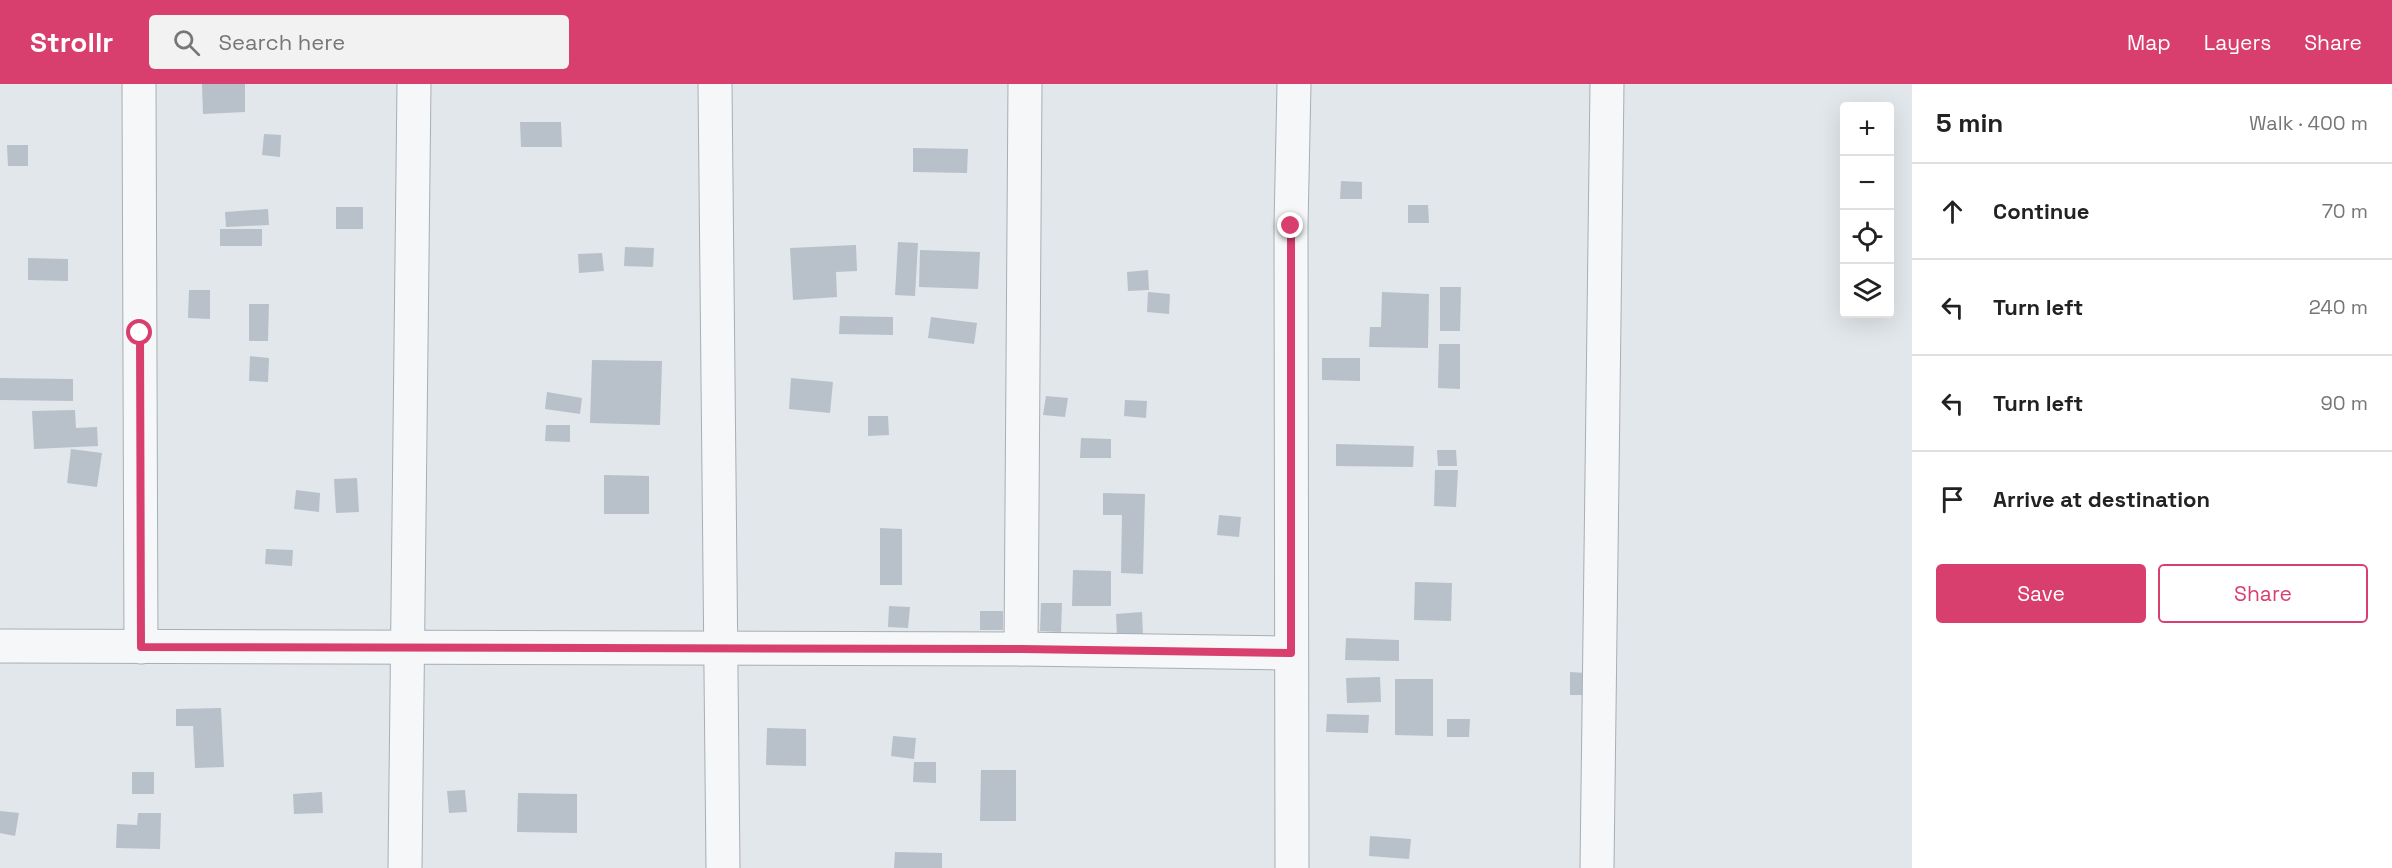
<!DOCTYPE html>
<html lang="en">
<head>
<meta charset="utf-8">
<style>
	body { margin:0; font-family:"Space Grotesk",sans-serif; background:#f2f2f2; color:#222 }
	.controls { position:absolute; right:18px; top:18px; display:grid; overflow:hidden; border-radius:6px; box-shadow:0 6px 24px #0002 }
	.controls button { width:54px; height:54px; display:grid; place-items:center; padding:0; border:0; border-bottom:2px solid #e0e0e0; background:#fff; color:#222; font:30px sans-serif }
	.stop { position:absolute; width:18px; height:18px; margin:-14px; border:4px solid #d83f6f; border-radius:50%; background:#fff }
	.stop.end { background:#d83f6f; border-color:#fff; box-shadow:0 2px 6px #0008 }
	.list { margin:0; padding:0; list-style:none }
	h2 { display:flex; justify-content:space-between; align-items:center; height:78px; margin:0; padding:0 24px; font-size:26px }
	h2 small { font-size:20px; font-weight:400; color:#767676 }
	.list li { display:grid; grid-template-columns:39px 1fr auto; gap:18px; align-items:center; box-sizing:border-box; height:96px; padding:0 24px; border-top:2px solid #e0e0e0 }
	.list b { display:block; font-size:22px; white-space:nowrap }
	.list em { font-size:20px; font-style:normal; color:#767676 }
	.actions { display:flex; gap:12px; padding:18px 24px }
	.actions a { flex:1; padding:14px 0; border:2px solid #d83f6f; border-radius:6px; text-align:center; font-size:21px; color:#d83f6f }
	.actions .main { background:#d83f6f; color:#fff }
	.icon { flex:none; width:33px; height:33px; fill:none; stroke:currentColor; stroke-width:2; stroke-linecap:round; stroke-linejoin:round }
	.map { position:relative; flex:none; width:1912px; height:784px; overflow:hidden }
	header { display:flex; align-items:center; gap:36px; box-sizing:border-box; height:84px; padding:0 30px; background:#d83f6f; color:#fff }
	header strong { font-size:28px }
	nav { display:flex; gap:33px; margin-inline-start:auto; font-size:21px }
	.search { width:420px; height:54px; background:#f2f2f2; display:flex; align-items:center; gap:15px; box-sizing:border-box; padding:0 21px; border-radius:6px; color:#767676; font-size:22px }
	main { display:flex }
	aside { flex:1; background:#fff }
	.map>svg:first-child { display:block }
</style>
</head>
<body>
<header>
<strong>Strollr</strong>
<div class="search"><svg class="icon" aria-label="search" viewBox="0 0 24 24"><circle cx="10" cy="10" r="6"/><path d="M15 15l6 6"/></svg>Search here</div>
<nav><a>Map</a><a>Layers</a><a>Share</a></nav>
</header>
<main>
<div class="map">
<svg width="1912" height="784" viewBox="0 0 1912 784">
	<rect width="100%" height="100%" fill="#e2e7eb"/>
	<g fill="#b8c1c9">
		<path d="M 202,0 L 245,0 L 245,28 L 203,30 Z"/>
		<path d="M 520,38 L 561,38 L 562,63 L 521,63 Z"/>
		<path d="M 264,50 L 281,51 L 280,73 L 262,71 Z"/>
		<path d="M 7,61 L 28,61 L 28,82 L 8,82 Z"/>
		<path d="M 913,64 L 968,65 L 967,89 L 913,88 Z"/>
		<path d="M 1341,97 L 1362,98 L 1362,115 L 1340,115 Z"/>
		<path d="M 1408,121 L 1428,121 L 1429,139 L 1408,139 Z"/>
		<rect x="336" y="123" width="27" height="22"/>
		<path d="M 268,125 L 269,141 L 226,143 L 225,128 Z"/>
		<rect x="220" y="145" width="42" height="17"/>
		<path d="M 898,158 L 918,159 L 915,212 L 895,211 Z"/>
		<path d="M 856,161 L 857,187 L 836,188 L 837,213 L 793,216 L 790,164 Z"/>
		<path d="M 625,163 L 654,164 L 653,183 L 624,182 Z"/>
		<path d="M 920,166 L 980,168 L 978,205 L 919,203 Z"/>
		<path d="M 602,169 L 604,187 L 579,189 L 578,170 Z"/>
		<path d="M 28,174 L 68,175 L 68,197 L 28,196 Z"/>
		<path d="M 1148,186 L 1149,206 L 1128,207 L 1127,188 Z"/>
		<path d="M 1440,203 L 1461,203 L 1460,247 L 1440,247 Z"/>
		<path d="M 189,206 L 210,206 L 210,235 L 188,234 Z"/>
		<path d="M 1148,208 L 1170,210 L 1169,230 L 1147,228 Z"/>
		<path d="M 1382,208 L 1429,210 L 1428,264 L 1369,263 L 1370,243 L 1381,243 Z"/>
		<path d="M 249,220 L 269,220 L 268,257 L 249,257 Z"/>
		<path d="M 840,232 L 893,233 L 893,251 L 839,250 Z"/>
		<path d="M 931,233 L 977,239 L 974,260 L 928,254 Z"/>
		<path d="M 1439,260 L 1460,260 L 1460,305 L 1438,304 Z"/>
		<path d="M 250,272 L 269,274 L 268,298 L 249,297 Z"/>
		<path d="M 1322,274 L 1360,274 L 1360,297 L 1322,296 Z"/>
		<path d="M 592,276 L 662,277 L 660,341 L 590,339 Z"/>
		<path d="M 0,294 L 73,295 L 73,317 L 0,316 Z"/>
		<path d="M 791,294 L 833,298 L 830,329 L 789,325 Z"/>
		<path d="M 547,308 L 582,314 L 580,330 L 545,325 Z"/>
		<path d="M 1046,312 L 1068,314 L 1065,333 L 1043,331 Z"/>
		<path d="M 1125,316 L 1147,317 L 1146,334 L 1124,332 Z"/>
		<path d="M 75,326 L 76,344 L 97,343 L 98,362 L 34,365 L 32,327 Z"/>
		<path d="M 868,332 L 888,332 L 889,351 L 868,352 Z"/>
		<path d="M 546,341 L 570,341 L 570,358 L 545,357 Z"/>
		<path d="M 1081,354 L 1111,355 L 1111,374 L 1080,374 Z"/>
		<path d="M 1336,360 L 1414,362 L 1413,383 L 1336,382 Z"/>
		<path d="M 71,365 L 102,369 L 97,403 L 67,399 Z"/>
		<path d="M 1437,366 L 1456,366 L 1457,382 L 1438,382 Z"/>
		<path d="M 1435,386 L 1458,386 L 1456,423 L 1434,422 Z"/>
		<path d="M 604,391 L 649,392 L 649,430 L 604,430 Z"/>
		<path d="M 357,394 L 359,428 L 336,429 L 334,395 Z"/>
		<path d="M 296,406 L 320,409 L 319,428 L 294,425 Z"/>
		<path d="M 1103,409 L 1145,410 L 1143,490 L 1121,489 L 1122,431 L 1103,431 Z"/>
		<path d="M 1219,431 L 1241,433 L 1239,453 L 1217,451 Z"/>
		<path d="M 880,444 L 902,445 L 902,501 L 880,501 Z"/>
		<path d="M 266,465 L 293,466 L 292,482 L 265,480 Z"/>
		<path d="M 1073,486 L 1111,487 L 1111,522 L 1072,522 Z"/>
		<path d="M 1415,498 L 1452,499 L 1451,537 L 1414,536 Z"/>
		<path d="M 1041,519 L 1062,519 L 1061,548 L 1040,547 Z"/>
		<path d="M 889,522 L 910,523 L 908,544 L 888,543 Z"/>
		<rect x="980" y="527" width="23" height="19"/>
		<path d="M 1142,528 L 1143,552 L 1117,553 L 1116,530 Z"/>
		<path d="M 1346,554 L 1399,556 L 1399,577 L 1345,576 Z"/>
		<path d="M 1570,588 L 1585,589 L 1585,611 L 1570,611 Z"/>
		<path d="M 1380,593 L 1381,618 L 1347,619 L 1346,594 Z"/>
		<path d="M 1395,595 L 1433,595 L 1433,652 L 1395,651 Z"/>
		<path d="M 221,624 L 224,683 L 195,684 L 193,642 L 176,642 L 176,625 Z"/>
		<path d="M 1327,630 L 1369,631 L 1368,649 L 1326,648 Z"/>
		<path d="M 1447,635 L 1470,635 L 1469,653 L 1447,653 Z"/>
		<path d="M 767,644 L 806,645 L 806,682 L 766,681 Z"/>
		<path d="M 893,652 L 916,654 L 914,675 L 891,672 Z"/>
		<path d="M 914,678 L 936,678 L 936,699 L 913,698 Z"/>
		<path d="M 981,686 L 1016,686 L 1016,737 L 980,737 Z"/>
		<rect x="132" y="688" width="22" height="22"/>
		<path d="M 465,706 L 467,728 L 449,729 L 447,707 Z"/>
		<path d="M 322,708 L 323,729 L 294,730 L 293,710 Z"/>
		<path d="M 518,709 L 577,710 L 577,749 L 517,748 Z"/>
		<path d="M 0,727 L 19,729 L 15,752 L 0,749 Z"/>
		<path d="M 138,729 L 161,729 L 160,765 L 116,764 L 117,740 L 137,741 Z"/>
		<path d="M 1370,752 L 1411,755 L 1409,775 L 1369,772 Z"/>
		<path d="M 895,768 L 942,769 L 942,784 L 894,784 Z"/>
	</g>
	<g fill="none" stroke-linecap="round" stroke-linejoin="round">
		<defs>
			<g id="street">
				<path d="M 139,0 L 141,563"/>
				<path d="M 715,0 L 723,784"/>
				<path d="M 0,562 L 1021,565 L 1291,569"/>
				<path d="M 1021,565 L 1025,0"/>
				<path d="M 405,784 L 414,0"/>
				<path d="M 1292,784 L 1291,142 L 1294,0"/>
				<path d="M 1597,784 L 1607,0"/>
			</g>
		</defs>
		<use href="#street" stroke="#a6afb6" stroke-width="35"/>
		<use href="#street" stroke="#f5f7f9" stroke-width="33"/>
	</g>
	<g fill="none" stroke-linecap="round" stroke-linejoin="round">
		<path stroke="#d83f6f" stroke-width="8" d="M 140,249 L 141,563 L 1021,565 L 1291,569 L 1291,142"/>
	</g>
</svg>
<div class="controls">
<button>+</button>
<button>−</button>
<button><svg class="icon" aria-label="locate" viewBox="0 0 24 24"><circle cx="12" cy="12" r="6"/><path d="M12 2v4M12 18v4M2 12h4M18 12h4"/></svg></button>
<button><svg class="icon" aria-label="layers" viewBox="0 0 24 24"><path d="M12 4l9 5-9 5-9-5zM3 14l9 5 9-5"/></svg></button>
</div>
<div class="stop" style="left:140px;top:249px"></div>
<div class="stop end" style="left:1291px;top:142px"></div>
</div>
<aside>
<h2>5 min<small>Walk · 400 m</small></h2>
<ul class="list">
<li><svg class="icon" aria-label="ahead" viewBox="0 0 24 24"><path d="M12 20V5M6 11l6-6 6 6"/></svg><div><b>Continue</b></div><em>70 m</em></li>
<li><svg class="icon" aria-label="left" viewBox="0 0 24 24"><path d="M17 20v-9H6M10 6l-5 5 5 5"/></svg><div><b>Turn left</b></div><em>240 m</em></li>
<li><svg class="icon" aria-label="left" viewBox="0 0 24 24"><path d="M17 20v-9H6M10 6l-5 5 5 5"/></svg><div><b>Turn left</b></div><em>90 m</em></li>
<li><svg class="icon" aria-label="arrive" viewBox="0 0 24 24"><path d="M6 21V4h12l-3 4 3 4H6"/></svg><div><b>Arrive at destination</b></div></li>
</ul>
<div class="actions"><a class="main">Save</a><a>Share</a></div>
</aside>
</main>
</body>
</html>
